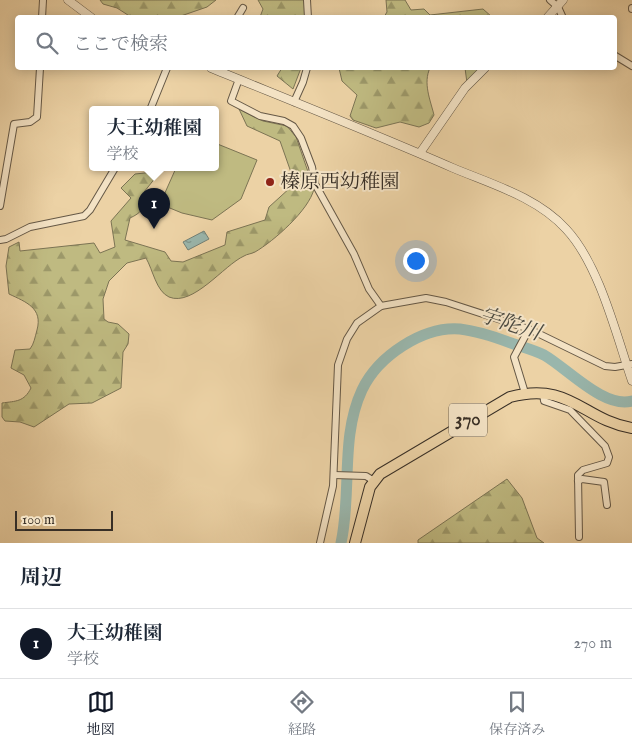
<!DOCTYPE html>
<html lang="ja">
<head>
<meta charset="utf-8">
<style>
	body { margin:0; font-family:"IM FELL English","Noto Serif JP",serif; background:#f6f6f7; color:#1f2937 }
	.scale { position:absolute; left:15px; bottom:12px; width:98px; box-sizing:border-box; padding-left:5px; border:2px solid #382f26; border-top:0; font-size:14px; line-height:18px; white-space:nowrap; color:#382f26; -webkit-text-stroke:4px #f3e2c4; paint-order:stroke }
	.you { position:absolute; left:415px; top:260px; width:18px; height:18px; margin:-12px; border:4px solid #fff; border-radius:50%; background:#1a73e8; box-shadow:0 0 0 8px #1a73e833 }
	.badge { display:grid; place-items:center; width:32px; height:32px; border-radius:50%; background:#111827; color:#fff; font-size:16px; font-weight:700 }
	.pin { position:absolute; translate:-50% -41px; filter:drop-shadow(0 1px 2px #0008) }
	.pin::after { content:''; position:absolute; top:26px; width:18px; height:15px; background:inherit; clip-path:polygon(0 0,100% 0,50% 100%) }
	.popup { position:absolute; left:89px; top:106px; width:130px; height:65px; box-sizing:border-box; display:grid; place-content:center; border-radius:5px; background:#fff; filter:drop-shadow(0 1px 4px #0005); font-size:16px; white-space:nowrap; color:#747a83 }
	.popup b { font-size:19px; color:#1f2937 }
	.popup::after { content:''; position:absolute; left:50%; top:100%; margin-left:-10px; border:10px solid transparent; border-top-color:#fff }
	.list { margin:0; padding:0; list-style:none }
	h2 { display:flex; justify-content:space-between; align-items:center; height:65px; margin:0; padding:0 20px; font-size:21px }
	h2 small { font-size:16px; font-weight:400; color:#747a83 }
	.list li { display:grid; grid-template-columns:32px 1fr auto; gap:15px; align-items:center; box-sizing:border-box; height:70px; padding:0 20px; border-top:1px solid #e0e1e3 }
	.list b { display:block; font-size:19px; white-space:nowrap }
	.list p { margin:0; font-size:16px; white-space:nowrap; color:#747a83 }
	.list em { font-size:16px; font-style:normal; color:#747a83 }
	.icon { flex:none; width:28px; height:28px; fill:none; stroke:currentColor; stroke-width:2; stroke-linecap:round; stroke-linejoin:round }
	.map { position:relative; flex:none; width:632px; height:543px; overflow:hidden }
	.search { position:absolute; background:#fff; box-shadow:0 2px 12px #0003; left:15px; right:15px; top:15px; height:55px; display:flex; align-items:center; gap:12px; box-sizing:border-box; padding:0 18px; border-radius:5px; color:#747a83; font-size:19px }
	.sheet { height:135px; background:#fff }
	nav { display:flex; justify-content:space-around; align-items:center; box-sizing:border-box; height:70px; border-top:1px solid #e0e1e3; background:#fff; font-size:14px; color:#747a83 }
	nav a { display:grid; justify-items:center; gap:2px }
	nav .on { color:#111827 }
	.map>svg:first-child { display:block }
</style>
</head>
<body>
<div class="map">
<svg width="632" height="543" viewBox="0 0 632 543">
	<defs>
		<pattern id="forest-firs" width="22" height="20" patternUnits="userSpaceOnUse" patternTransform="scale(1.25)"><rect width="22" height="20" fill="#bfba81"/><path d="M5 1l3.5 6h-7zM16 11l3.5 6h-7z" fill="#9c9869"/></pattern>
		<pattern id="water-ripples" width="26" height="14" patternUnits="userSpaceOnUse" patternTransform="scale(1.25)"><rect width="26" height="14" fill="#99b6ac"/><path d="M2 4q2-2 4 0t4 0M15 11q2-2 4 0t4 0" fill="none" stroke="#7e948c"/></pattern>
	</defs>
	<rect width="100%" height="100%" fill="#ecd2a5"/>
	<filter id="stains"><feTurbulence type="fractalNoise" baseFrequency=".004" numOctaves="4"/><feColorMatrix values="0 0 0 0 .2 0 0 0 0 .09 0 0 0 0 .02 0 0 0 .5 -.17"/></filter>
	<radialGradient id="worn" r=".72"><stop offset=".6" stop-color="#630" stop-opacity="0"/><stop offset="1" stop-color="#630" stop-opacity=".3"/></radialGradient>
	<path fill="#bfba81" stroke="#7c7454" d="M 215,143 L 257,160 L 241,199 L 212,220 L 182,213 L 160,204 L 176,168 L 215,168 Z"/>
	<g fill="url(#forest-firs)" stroke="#7c7454">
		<path d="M 100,0 L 216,0 L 207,7 L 175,18 L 131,17 L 117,8 L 103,4 Z"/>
		<path d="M 258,0 L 305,0 L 306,17 L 260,17 L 263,9 Z"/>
		<path d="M 386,0 L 405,0 L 411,10 L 424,9 L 430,15 L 483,9 L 492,17 L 384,17 L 387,12 Z"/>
		<path d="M 282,68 L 301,68 L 293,89 L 277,76 Z"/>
		<path d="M 339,68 L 430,68 C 423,83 430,99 434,115 L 429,123 L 419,127 L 400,122 L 376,128 L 353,120 L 350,116 L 357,95 L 342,81 Z"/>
		<path d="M 465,68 L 483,68 L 467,83 Z"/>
		<path d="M 239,109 L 263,121 L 287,126 L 296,137 L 314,189 C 309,210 274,241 255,252 C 251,254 247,254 244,256 C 224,265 193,307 169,297 C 156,291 153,270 146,258 L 127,263 L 109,281 L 103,299 L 104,319 L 108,322 L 118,324 L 129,334 L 128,344 L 123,352 L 121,388 L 92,403 L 69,404 L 34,427 L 20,422 L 5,421 L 2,417 L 2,403 C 16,401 24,402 31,388 L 24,375 L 11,368 L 15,350 L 30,349 C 34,344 35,337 37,330 C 43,308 26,302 9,294 L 6,266 L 9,247 L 19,242 L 20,251 L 94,243 L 100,253 L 115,247 L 111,221 L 131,198 L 121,188 L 135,174 L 154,172 L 156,177 L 144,192 L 147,196 C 145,208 141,213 130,218 L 125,240 L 165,252 L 171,261 L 183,262 L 225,245 L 227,232 L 265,220 L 269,207 L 291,187 L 293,182 L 293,178 L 280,141 L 247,126 Z"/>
		<path d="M 507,479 L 522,498 L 537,538 L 544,543 L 418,543 L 418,540 Z"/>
	</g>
	<path fill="url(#water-ripples)" stroke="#728076" d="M 204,231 L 209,239 L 188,250 L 183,242 Z"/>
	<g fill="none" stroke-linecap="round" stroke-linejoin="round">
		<path stroke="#99b6ac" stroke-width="11" d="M 341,543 C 352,493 340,437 362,390 C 378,356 423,326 460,329 C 478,331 495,337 511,343 C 522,347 534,350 544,355 C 567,368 604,409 632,401"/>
		<defs>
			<g id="minor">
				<path d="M 307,0 L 308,18"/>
				<path d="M 550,0 L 558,7 L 563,18"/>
				<path d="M 632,8 L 632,9"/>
				<path d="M 42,18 L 43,0"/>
				<path d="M 237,18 L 243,8"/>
				<path d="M 614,55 L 632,66"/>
				<path d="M 239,79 L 231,101 L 260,116 L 284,121 L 293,126 L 301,138 L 312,167 L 315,184 L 354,254 L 369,289 L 381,306"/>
				<path d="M 294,102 L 303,82 L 307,68"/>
				<path d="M 150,110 L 167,68"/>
				<path d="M 0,206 L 14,124 L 30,122 L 37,117 L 40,68"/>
				<path d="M 0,240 L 6,239 L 30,227 L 84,216 L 90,210 L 115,168"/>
				<path d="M 525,393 L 514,357 L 529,329"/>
				<path d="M 543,393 L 544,401 L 570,410 L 605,446 L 609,457 L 607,463 L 583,470 L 578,475 L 579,537"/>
				<path d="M 334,475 L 366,476 L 374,481"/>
				<path d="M 578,481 L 582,479 L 604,482 L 607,505"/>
				<path d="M 320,543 L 333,486 L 338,365 L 347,339 L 357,323 L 381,306 L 426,298 L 446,302 L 529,329 L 605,366 L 615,367 L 632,364"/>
			</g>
			<g id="tertiary">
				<path d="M 68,0 L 92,18"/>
				<path d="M 547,18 L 563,0"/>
				<path d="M 211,68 C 292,101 373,133 453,168 C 491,184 537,197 566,229 C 599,264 616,334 632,381"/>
				<path d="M 420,153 L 465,88 L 485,68"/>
			</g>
			<path id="trunk" d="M 355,543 L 370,487 L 380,474 L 510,397 C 570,381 583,420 632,428"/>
		</defs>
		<use href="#minor" stroke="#655846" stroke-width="8"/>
		<use href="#tertiary" stroke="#655846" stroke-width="9"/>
		<use href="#trunk" stroke="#382f26" stroke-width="12"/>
		<use href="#minor" stroke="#f3e2c4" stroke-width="6"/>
		<use href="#tertiary" stroke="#f3e2c4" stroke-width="8"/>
		<use href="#trunk" stroke="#ecd2a5" stroke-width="10"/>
	</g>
	<circle fill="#8f2418" stroke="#f3e2c4" stroke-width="2" cx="270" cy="182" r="5"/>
	<g text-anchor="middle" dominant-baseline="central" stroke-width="4" stroke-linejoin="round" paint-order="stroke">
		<rect fill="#f3e2c4" stroke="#706555" stroke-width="1" x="449" y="403.5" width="38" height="33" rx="4"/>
		<g font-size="19" font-weight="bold" fill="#382f26">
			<text x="468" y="420">370</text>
		</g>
		<g font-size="20" fill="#382f26" stroke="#f3e2c4" text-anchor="start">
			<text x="280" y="182">榛原西幼稚園</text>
		</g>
		<g font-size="21" font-style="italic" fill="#4b4a41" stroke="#f3e2c4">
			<text transform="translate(510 325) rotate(18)">宇陀川</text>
		</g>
	</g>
	<rect width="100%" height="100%" filter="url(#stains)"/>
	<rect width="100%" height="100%" fill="url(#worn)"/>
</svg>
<div class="scale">100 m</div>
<div class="you"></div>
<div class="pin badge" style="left:154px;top:229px">1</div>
<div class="popup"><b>大王幼稚園</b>学校</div>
<div class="search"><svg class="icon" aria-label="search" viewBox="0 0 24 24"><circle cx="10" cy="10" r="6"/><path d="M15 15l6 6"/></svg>ここで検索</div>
</div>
<section class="sheet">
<h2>周辺<small></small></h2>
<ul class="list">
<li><span class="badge">1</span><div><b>大王幼稚園</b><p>学校</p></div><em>270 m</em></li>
</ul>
</section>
<nav>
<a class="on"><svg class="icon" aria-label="map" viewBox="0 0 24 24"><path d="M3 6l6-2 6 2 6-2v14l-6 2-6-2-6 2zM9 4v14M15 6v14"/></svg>地図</a>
<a><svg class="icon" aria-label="directions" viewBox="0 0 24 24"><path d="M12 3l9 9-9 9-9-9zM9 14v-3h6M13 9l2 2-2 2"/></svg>経路</a>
<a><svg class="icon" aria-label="saved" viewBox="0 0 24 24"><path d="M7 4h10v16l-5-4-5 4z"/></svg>保存済み</a>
</nav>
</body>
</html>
